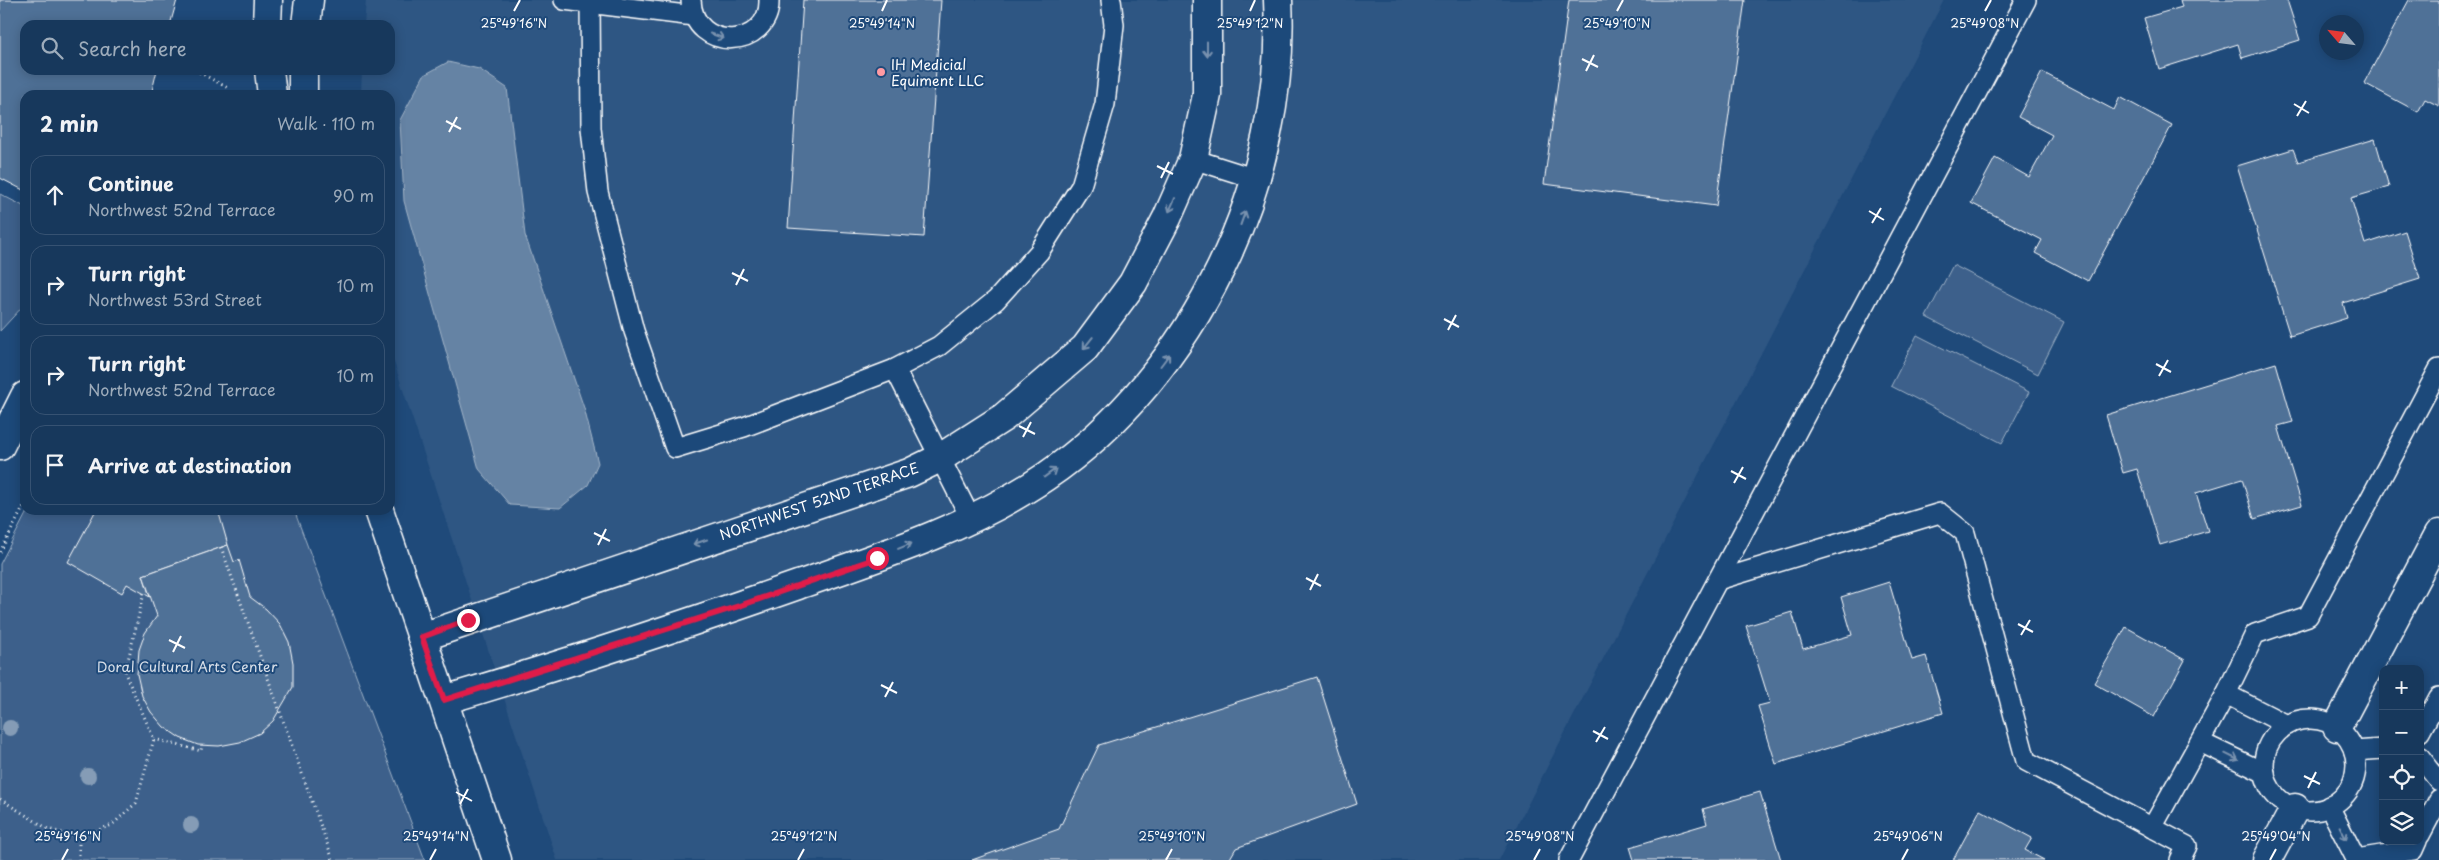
<!DOCTYPE html>
<html lang="en">
<head>
<meta charset="utf-8">
<style>
	body { margin:0; font-family:"Playpen Sans",sans-serif; background:#244365; color:#f1f3f6 }
	.controls { position:absolute; right:15px; bottom:15px; display:grid; overflow:hidden; border-radius:10px; box-shadow:0 2px 12px #0003 }
	.controls button { width:45px; height:45px; display:grid; place-items:center; padding:0; border:0; border-bottom:1px solid #365272; background:#17385c; color:#f1f3f6; font:25px sans-serif }
	.compass { position:absolute; left:2319px; top:15px; width:45px; height:45px; border-radius:50%; background:#17385c; box-shadow:0 2px 12px #0003; rotate:298deg }
	.stop { position:absolute; width:15px; height:15px; margin:-11px; border:4px solid #e11d48; border-radius:50%; background:#fff }
	.stop.end { background:#e11d48; border-color:#fff; box-shadow:0 1px 5px #0008 }
	.list { margin:0; padding:0; list-style:none }
	h2 { display:flex; justify-content:space-between; align-items:center; height:65px; margin:0; padding:0 20px; font-size:21px }
	h2 small { font-size:16px; font-weight:400; color:#9eacbb }
	.list li { display:grid; grid-template-columns:32px 1fr auto; gap:15px; align-items:center; box-sizing:border-box; height:80px; margin:0 10px 10px; padding:0 10px; border:1px solid #365272; border-radius:15px }
	.list b { display:block; font-size:19px; white-space:nowrap }
	.list p { margin:0; font-size:16px; white-space:nowrap; color:#9eacbb }
	.list em { font-size:16px; font-style:normal; color:#9eacbb }
	.icon { flex:none; width:28px; height:28px; fill:none; stroke:currentColor; stroke-width:2; stroke-linecap:round; stroke-linejoin:round }
	.map { position:relative; flex:none; width:2439px; height:860px; overflow:hidden }
	.search { position:absolute; background:#17385c; box-shadow:0 2px 12px #0003; left:20px; top:20px; width:375px; height:55px; display:flex; align-items:center; gap:12px; box-sizing:border-box; padding:0 18px; border-radius:15px; color:#9eacbb; font-size:19px }
	.panel { position:absolute; background:#17385c; box-shadow:0 2px 12px #0003; left:20px; top:90px; width:375px; height:425px; border-radius:15px }
	.map>svg:first-child { display:block }
</style>
</head>
<body>
<div class="map">
<svg width="2439" height="860" viewBox="0 0 2439 860">
	<rect width="100%" height="100%" fill="#1f4a7a"/>
	<filter id="ink" filterUnits="userSpaceOnUse"><feTurbulence type="fractalNoise" baseFrequency=".02" numOctaves="2"/><feDisplacementMap in="SourceGraphic" scale="10" xChannelSelector="R" yChannelSelector="G"/><feConvolveMatrix kernelMatrix="1 2 1 2 8 2 1 2 1" color-interpolation-filters="sRGB"/></filter>
	<g filter="url(#ink)">
		<path fill="#2e5683" d="M 366,0 L 1944,0 L 1499,860 L 557,860 L 390,350 L 390,95 L 361,95 L 362,70 L 390,70 L 390,25 L 364,25 Z"/>
		<g fill="#3c618b" stroke="#9eb0c5">
			<path d="M 0,194 L 25,207 L 25,304 L 0,331 Z"/>
			<path d="M 1953,265 L 2064,322 L 2038,374 L 1926,317 Z"/>
			<path d="M 1917,335 L 2029,392 L 2002,443 L 1891,386 Z"/>
			<path d="M 28,510 L 294,510 L 425,860 L 0,860 L 0,564 Z"/>
		</g>
		<path fill="#6583a4" stroke="#a3b5c8" d="M 448,62 L 479,69 L 507,88 L 525,235 L 584,408 L 598,463 L 588,485 L 560,508 L 510,505 L 479,469 L 404,201 L 400,120 L 424,75 Z"/>
		<g fill="#507197" stroke="#fff">
			<path d="M 0,0 L 177,0 L 170,25 L 25,25 L 25,70 L 157,70 L 151,95 L 25,95 L 25,191 L 0,178 Z"/>
			<path d="M 803,0 L 941,0 L 924,237 L 788,228 Z"/>
			<path d="M 1569,0 L 1745,0 L 1716,206 L 1544,184 Z"/>
			<path d="M 2180,0 L 2287,0 L 2300,40 L 2242,58 L 2238,44 L 2159,69 L 2144,18 L 2182,7 Z"/>
			<path d="M 2409,0 L 2439,0 L 2439,106 L 2425,99 L 2418,112 L 2364,83 Z"/>
			<path d="M 2042,72 L 2114,110 L 2120,97 L 2172,125 L 2088,281 L 2035,253 L 2042,240 L 1971,203 L 1995,158 L 2029,177 L 2052,135 L 2018,117 Z"/>
			<path d="M 2375,139 L 2389,187 L 2351,198 L 2365,244 L 2405,231 L 2420,279 L 2343,303 L 2347,318 L 2290,336 L 2237,166 L 2293,149 L 2298,162 Z"/>
			<path d="M 2276,363 L 2293,422 L 2278,426 L 2302,505 L 2254,519 L 2242,479 L 2196,493 L 2208,531 L 2160,545 L 2137,469 L 2123,473 L 2106,415 Z"/>
			<path d="M 96,510 L 218,510 L 228,545 L 143,575 L 150,597 L 127,584 L 122,593 L 68,562 Z"/>
			<path d="M 228,545 L 234,562 L 239,560 L 250,597 L 266,609 L 280,624 L 289,642 L 293,663 L 293,687 L 273,721 L 260,733 L 240,742 L 219,746 L 198,745 L 180,738 L 164,727 L 151,712 L 142,696 L 137,674 L 139,650 L 145,633 L 157,616 L 143,575 Z"/>
			<path d="M 1889,582 L 1912,660 L 1926,656 L 1943,713 L 1776,764 L 1758,706 L 1770,703 L 1746,626 L 1792,612 L 1803,649 L 1852,635 L 1841,597 Z"/>
			<path d="M 2126,627 L 2185,660 L 2154,717 L 2094,683 Z"/>
			<path d="M 1317,677 L 1357,804 L 1236,848 L 1229,860 L 972,860 L 1059,829 L 1099,745 Z"/>
			<path d="M 1760,792 L 1781,860 L 1634,860 L 1630,847 L 1707,824 L 1703,809 Z"/>
			<path d="M 1980,810 L 2032,838 L 2025,850 L 2044,860 L 1953,860 Z"/>
		</g>
		<g fill="none" stroke-linecap="round" stroke-linejoin="round">
			<defs>
				<g id="lane">
					<path d="M 564,0 L 694,16"/>
					<path d="M 590,0 L 591,128 L 598,192 L 634,331 L 675,448 L 744,427 L 895,369 L 939,346 L 996,300 L 1039,252 L 1081,186 L 1105,104 L 1114,25 L 1111,0"/>
					<path d="M 691,0 C 693,54 771,49 769,0"/>
					<path d="M 1193,159 L 1256,179"/>
					<path d="M 895,369 L 971,519"/>
					<path d="M 1718,580 L 1940,513 L 1965,533 L 2026,761 L 2187,846 L 2180,860"/>
					<path d="M 2226,694 L 2287,725"/>
					<circle cx="2310" cy="765" r="46"/>
					<path d="M 2420,732 L 2439,697"/>
					<path d="M 2200,742 L 2265,773"/>
					<path d="M 2354,751 L 2383,749"/>
					<path d="M 2420,757 L 2439,781"/>
					<path d="M 2329,806 L 2356,859"/>
					<path d="M 2152,828 L 2226,694 L 2255,634 L 2308,616 L 2439,369"/>
					<path d="M 2420,835 L 2439,799"/>
					<path d="M 2356,859 L 2413,850 L 2417,841"/>
					<path d="M 1569,860 L 2026,0"/>
				</g>
				<g id="street">
					<path d="M 0,446 L 25,396"/>
					<path d="M 422,637 L 909,473 L 940,458 L 1004,417 L 1085,348 L 1133,283 L 1167,218 L 1193,159 L 1207,95 L 1207,0"/>
					<path d="M 444,700 C 563,665 681,626 798,585 C 882,556 971,527 1045,477 C 1195,375 1287,180 1278,0"/>
					<path d="M 2337,727 L 2439,534"/>
					<path d="M 2267,860 L 2295,808"/>
				</g>
				<g id="secondary">
					<path d="M 267,25 L 268,0"/>
					<path d="M 306,25 L 309,0"/>
					<path d="M 269,70 L 272,95"/>
					<path d="M 303,95 L 303,70"/>
					<path d="M 379,510 L 497,860"/>
				</g>
			</defs>
			<use href="#lane" stroke="#fff" stroke-width="22"/>
			<use href="#street" stroke="#fff" stroke-width="31"/>
			<use href="#secondary" stroke="#fff" stroke-width="31"/>
			<g stroke="#fff" stroke-width="3" stroke-dasharray="1 4" stroke-linecap="butt">
				<path d="M 195,70 L 228,88"/>
				<path d="M 221,547 L 333,860"/>
				<path d="M 0,552 L 25,504"/>
				<path d="M 154,739 L 201,751 L 202,745"/>
				<path d="M 0,799 L 48,829 L 79,837"/>
				<path d="M 79,860 L 79,837 L 112,825 L 136,803 L 154,739 L 125,673 L 144,593"/>
			</g>
			<use href="#lane" stroke="#1f4a7a" stroke-width="19"/>
			<use href="#street" stroke="#1f4a7a" stroke-width="28"/>
			<use href="#secondary" stroke="#1f4a7a" stroke-width="28"/>
		</g>
		<g fill="#859cb6">
			<circle cx="10" cy="728" r="8"/>
			<circle cx="88" cy="776" r="8"/>
			<circle cx="191" cy="825" r="8"/>
		</g>
		<defs><path id="oneway-shaft" d="M-6 0H5M1.5-3L5.5 0L1.5 3" fill="none" stroke-width="1.6" stroke-linecap="round" stroke-linejoin="round" transform="scale(1.25)"/></defs>
		<g stroke="#7992af">
			<use href="#oneway-shaft" transform="translate(717 36) rotate(19)"/>
			<use href="#oneway-shaft" transform="translate(1207 49) rotate(90)"/>
			<use href="#oneway-shaft" transform="translate(1172 205) rotate(114)"/>
			<use href="#oneway-shaft" transform="translate(1243 218) rotate(-70)"/>
			<use href="#oneway-shaft" transform="translate(1088 343) rotate(129)"/>
			<use href="#oneway-shaft" transform="translate(1165 360) rotate(-53)"/>
			<use href="#oneway-shaft" transform="translate(1050 473) rotate(-36)"/>
			<use href="#oneway-shaft" transform="translate(700 542) rotate(161)"/>
			<use href="#oneway-shaft" transform="translate(905 546) rotate(-22)"/>
			<use href="#oneway-shaft" transform="translate(2232 757) rotate(26)"/>
			<use href="#oneway-shaft" transform="translate(2343 833) rotate(63)"/>
		</g>
	</g>
	<g fill="none" stroke-linecap="round" stroke-linejoin="round" filter="url(#ink)">
		<path stroke="#e11d48" stroke-width="6" d="M 468,620 L 422,637 L 444,700 L 739,606 L 877,558"/>
	</g>
	<path fill="none" stroke="#fff" stroke-width="2" d="M 514,11 L 520,0M 882,11 L 887,0M 1250,11 L 1255,0M 1617,11 L 1623,0M 1985,11 L 1991,0M 1582,59 L 1598,67M 1586,71 L 1594,55M 2294,104 L 2309,113M 2297,116 L 2306,101M 446,121 L 461,129M 449,132 L 457,117M 1157,166 L 1173,174M 1161,178 L 1169,162M 1869,211 L 1884,220M 1872,223 L 1881,208M 732,273 L 748,281M 736,285 L 744,269M 1444,319 L 1459,327M 1448,330 L 1456,315M 2156,364 L 2171,372M 2159,376 L 2168,360M 1019,426 L 1035,434M 1023,437 L 1031,422M 1731,471 L 1746,479M 1734,483 L 1743,467M 594,533 L 610,541M 598,545 L 606,529M 1306,578 L 1321,586M 1310,590 L 1318,574M 2018,624 L 2033,632M 2021,635 L 2030,620M 169,640 L 185,648M 173,652 L 181,636M 881,685 L 897,693M 885,697 L 893,682M 1593,731 L 1608,739M 1596,742 L 1605,727M 2304,776 L 2320,784M 2308,788 L 2316,772M 456,792 L 472,801M 460,804 L 468,789M 62,860 L 68,849M 430,860 L 436,849M 798,860 L 804,849M 1166,860 L 1172,849M 1534,860 L 1540,849M 1902,860 L 1908,849M 2270,860 L 2276,849"/>
	<circle fill="#ff9aa2" stroke="#1f4a7a" stroke-width="2" cx="881" cy="72" r="5"/>
	<g text-anchor="middle" dominant-baseline="central" stroke-width="4" stroke-linejoin="round" paint-order="stroke">
		<g font-size="14" fill="#fff" stroke="#1f4a7a" text-anchor="start">
			<text x="891" y="64">IH Medicial<tspan x="891" dy="16">Equiment LLC</tspan></text>
		</g>
		<g font-size="14" fill="#fff" stroke="#1f4a7a">
			<text transform="translate(819 501) rotate(-19)">NORTHWEST 52ND TERRACE</text>
		</g>
		<g font-size="14" fill="#d8dfe8" stroke="#1f4a7a">
			<text x="187" y="666">Doral Cultural Arts Center</text>
		</g>
	</g>
	<g font-size="12" text-anchor="middle" fill="#fff" stroke="#1f4a7a" stroke-width="4" stroke-linejoin="round" paint-order="stroke">
		<text x="1617" y="28">25°49'10"N</text>
		<text x="514" y="28">25°49'16"N</text>
		<text x="882" y="28">25°49'14"N</text>
		<text x="1250" y="28">25°49'12"N</text>
		<text x="1985" y="28">25°49'08"N</text>
		<text x="68" y="841">25°49'16"N</text>
		<text x="436" y="841">25°49'14"N</text>
		<text x="804" y="841">25°49'12"N</text>
		<text x="1172" y="841">25°49'10"N</text>
		<text x="1540" y="841">25°49'08"N</text>
		<text x="1908" y="841">25°49'06"N</text>
		<text x="2276" y="841">25°49'04"N</text>
	</g>
</svg>
<div class="controls">
<button>+</button>
<button>−</button>
<button><svg class="icon" aria-label="locate" viewBox="0 0 24 24"><circle cx="12" cy="12" r="6"/><path d="M12 2v4M12 18v4M2 12h4M18 12h4"/></svg></button>
<button><svg class="icon" aria-label="layers" viewBox="0 0 24 24"><path d="M12 4l9 5-9 5-9-5zM3 14l9 5 9-5"/></svg></button>
</div>
<svg class="compass" viewBox="-18 -18 36 36"><path d="M0-13l5 13h-10z" fill="#e53935"/><path d="M0 13l5-13h-10z" fill="#9eacbb"/></svg>
<div class="stop" style="left:877px;top:558px"></div>
<div class="stop end" style="left:468px;top:620px"></div>
<div class="search"><svg class="icon" aria-label="search" viewBox="0 0 24 24"><circle cx="10" cy="10" r="6"/><path d="M15 15l6 6"/></svg>Search here</div>
<section class="panel">
<h2>2 min<small>Walk · 110 m</small></h2>
<ul class="list">
<li><svg class="icon" aria-label="ahead" viewBox="0 0 24 24"><path d="M12 20V5M6 11l6-6 6 6"/></svg><div><b>Continue</b><p>Northwest 52nd Terrace</p></div><em>90 m</em></li>
<li><svg class="icon" aria-label="right" viewBox="0 0 24 24"><path d="M7 20v-9h11M14 6l5 5-5 5"/></svg><div><b>Turn right</b><p>Northwest 53rd Street</p></div><em>10 m</em></li>
<li><svg class="icon" aria-label="right" viewBox="0 0 24 24"><path d="M7 20v-9h11M14 6l5 5-5 5"/></svg><div><b>Turn right</b><p>Northwest 52nd Terrace</p></div><em>10 m</em></li>
<li><svg class="icon" aria-label="arrive" viewBox="0 0 24 24"><path d="M6 21V4h12l-3 4 3 4H6"/></svg><div><b>Arrive at destination</b></div></li>
</ul>
</section>
</div>
</body>
</html>
